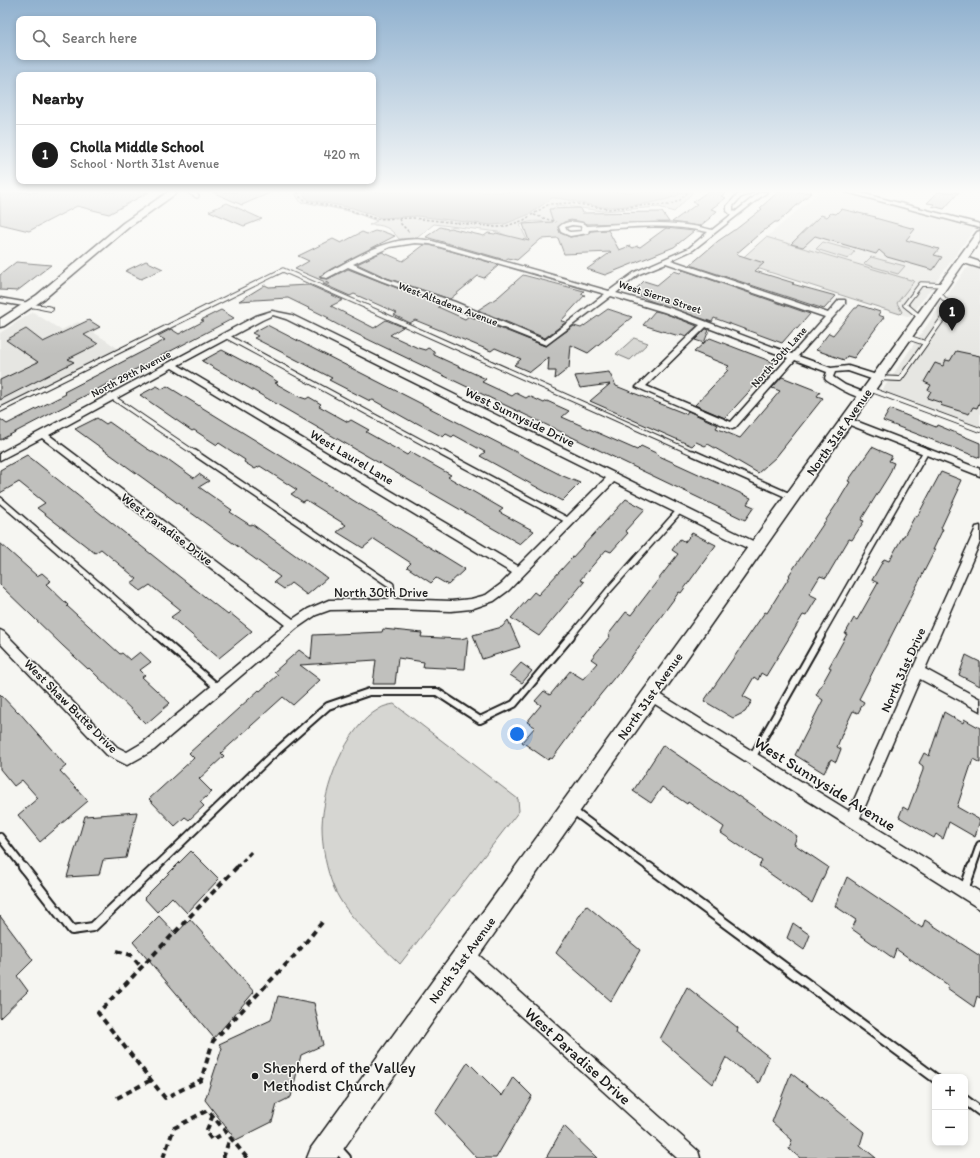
<!DOCTYPE html>
<html lang="en">
<head>
<meta charset="utf-8">
<style>
	body { margin:0; font-family:Itim,sans-serif; background:#f2f2f2; color:#222 }
	.controls { position:absolute; right:12px; bottom:12px; display:grid; overflow:hidden; border-radius:8px; box-shadow:0 2px 6px #0003 }
	.controls button { width:36px; height:36px; display:grid; place-items:center; padding:0; border:0; border-bottom:1px solid #e0e0e0; background:#fff; color:#222; font:20px sans-serif }
	.you { position:absolute; left:517px; top:734px; width:14px; height:14px; margin:-10px; border:3px solid #fff; border-radius:50%; background:#1a73e8; box-shadow:0 0 0 6px #1a73e833 }
	.badge { display:grid; place-items:center; width:26px; height:26px; border-radius:50%; background:#1c1c1c; color:#fff; font-size:13px; font-weight:700 }
	.pin { position:absolute; translate:-50% -33px; filter:drop-shadow(0 1px 2px #0008) }
	.pin::after { content:''; position:absolute; top:21px; width:14px; height:12px; background:inherit; clip-path:polygon(0 0,100% 0,50% 100%) }
	.list { margin:0; padding:0; list-style:none }
	h2 { display:flex; justify-content:space-between; align-items:center; height:52px; margin:0; padding:0 16px; font-size:17px }
	h2 small { font-size:13px; font-weight:400; color:#767676 }
	.list li { display:grid; grid-template-columns:26px 1fr auto; gap:12px; align-items:center; box-sizing:border-box; height:60px; padding:0 16px; border-top:1px solid #e0e0e0 }
	.list b { display:block; font-size:15px; white-space:nowrap }
	.list p { margin:0; font-size:13px; white-space:nowrap; color:#767676 }
	.list em { font-size:13px; font-style:normal; color:#767676 }
	.icon { flex:none; width:22px; height:22px; fill:none; stroke:currentColor; stroke-width:2; stroke-linecap:round; stroke-linejoin:round }
	.map { position:relative; flex:none; width:980px; height:1158px; overflow:hidden }
	.search { position:absolute; background:#fff; box-shadow:0 2px 6px #0003; left:16px; top:16px; width:360px; height:44px; display:flex; align-items:center; gap:10px; box-sizing:border-box; padding:0 14px; border-radius:8px; color:#767676; font-size:15px }
	.panel { position:absolute; background:#fff; box-shadow:0 2px 6px #0003; left:16px; top:72px; width:360px; height:112px; border-radius:8px }
	.map>svg:first-child { display:block }
</style>
</head>
<body>
<div class="map">
<svg width="980" height="1158" viewBox="0 0 980 1158">
	<rect width="100%" height="100%" fill="#f6f6f2"/>
	<filter id="ink" filterUnits="userSpaceOnUse"><feTurbulence type="fractalNoise" baseFrequency=".025" numOctaves="2"/><feDisplacementMap in="SourceGraphic" scale="8" xChannelSelector="R" yChannelSelector="G"/><feConvolveMatrix kernelMatrix="1 2 1 2 8 2 1 2 1" color-interpolation-filters="sRGB"/></filter>
	<g filter="url(#ink)">
		<g fill="#e6e6e2">
			<path d="M 819,192 L 840,192 L 967,225 L 973,228 L 974,230 L 910,317 L 738,262 Z"/>
			<path d="M 970,267 L 980,269 L 980,428 L 881,392 L 965,270 Z"/>
			<path d="M 33,312 L 61,330 L 78,322 L 119,349 L 0,407 L 0,333 Z"/>
		</g>
		<g fill="#d6d6d2" stroke="#797977">
			<path d="M 294,192 L 693,192 L 674,212 L 659,207 L 603,211 L 558,205 L 549,211 L 557,224 C 544,221 532,219 520,225 L 527,240 L 519,241 L 498,232 L 434,224 L 417,238 L 399,239 C 391,228 383,224 369,225 L 377,221 L 353,212 L 304,202 L 301,203 Z"/>
			<path d="M 766,237 L 914,281 L 897,303 L 902,312 L 900,314 L 738,262 Z"/>
			<path d="M 823,242 L 855,251 L 848,259 L 816,249 Z"/>
			<path d="M 871,257 L 905,266 L 898,274 L 864,264 Z"/>
			<path d="M 634,338 L 648,343 L 630,360 L 616,354 Z"/>
			<path d="M 394,704 L 518,799 L 519,811 L 400,964 C 378,942 347,918 334,888 C 326,869 322,847 322,826 C 323,789 345,728 379,709 C 383,706 389,705 394,704 Z"/>
		</g>
		<path fill="#acaca9" stroke="#727271" d="M 303,192 L 683,192 C 670,203 618,208 601,207 C 584,205 568,198 552,198 L 530,214 L 505,224 L 491,225 L 417,216 L 381,218 L 353,208 L 309,200 L 305,197 Z"/>
		<g fill="#c0c0bd" stroke="#1c1c1c">
			<path d="M 0,192 L 149,192 L 109,214 L 77,206 L 29,231 L 0,224 Z"/>
			<path d="M 212,192 L 272,192 L 242,205 Z"/>
			<path d="M 707,192 L 727,192 L 721,196 L 726,198 L 711,209 L 717,211 L 709,218 L 710,218 L 700,226 L 672,222 L 697,204 L 693,202 Z"/>
			<path d="M 778,192 L 812,192 L 778,222 L 775,222 L 758,235 L 736,254 L 764,263 L 755,271 L 794,283 L 792,284 L 836,296 L 824,309 L 690,265 L 718,241 L 734,230 L 735,230 L 762,209 L 760,208 Z"/>
			<path d="M 938,192 L 959,192 L 944,209 L 932,206 L 934,204 L 927,203 Z"/>
			<path d="M 227,203 L 262,219 L 244,226 L 209,211 Z"/>
			<path d="M 580,208 L 582,213 L 662,212 L 669,222 L 588,224 L 582,222 L 571,220 L 564,222 L 558,227 L 560,233 L 570,237 L 588,234 L 590,231 L 608,230 L 619,250 L 630,246 L 633,248 L 637,246 L 640,247 L 666,228 L 694,231 L 674,247 L 605,275 L 587,269 L 611,252 L 564,254 L 558,238 L 541,239 L 517,260 L 508,258 L 505,260 L 426,237 L 440,227 L 448,229 L 450,228 L 484,236 L 488,233 L 495,234 L 496,233 L 529,241 L 523,224 L 553,222 L 549,209 Z"/>
			<path d="M 841,209 L 876,217 L 875,218 L 915,229 L 906,240 L 939,249 L 934,255 L 942,257 L 933,270 L 887,257 L 879,250 L 876,254 L 815,236 L 803,247 L 791,244 L 821,215 L 827,217 L 831,213 L 836,214 Z"/>
			<path d="M 375,231 L 379,232 L 381,231 L 395,236 L 331,269 L 320,276 L 320,278 L 328,279 L 348,269 L 441,305 L 438,307 L 465,319 L 469,316 L 545,346 L 574,326 L 581,328 L 608,309 L 632,317 L 588,353 L 571,345 L 569,368 L 555,379 L 556,371 L 548,371 L 549,357 L 530,372 L 514,365 L 521,359 L 495,348 L 491,351 L 415,320 L 410,323 L 394,315 L 397,313 L 354,294 L 350,296 L 323,284 L 330,284 L 295,269 L 309,261 L 298,256 L 333,239 L 341,243 L 362,232 L 367,234 Z"/>
			<path d="M 424,245 L 430,245 L 499,265 L 484,278 L 478,276 L 450,299 L 387,278 L 357,264 L 382,252 L 403,261 Z"/>
			<path d="M 146,261 L 163,269 L 141,279 L 125,271 Z"/>
			<path d="M 16,262 L 51,265 L 17,291 L 0,290 L 0,275 Z"/>
			<path d="M 683,270 L 810,314 L 797,329 L 795,328 L 782,343 L 714,318 L 712,322 L 648,300 L 640,296 L 641,295 L 633,292 L 644,281 L 657,285 L 674,271 L 680,273 Z"/>
			<path d="M 523,275 L 584,291 L 581,294 L 585,295 L 561,321 L 566,322 L 545,338 L 478,310 L 498,297 Z"/>
			<path d="M 265,285 L 269,287 L 309,285 L 343,300 L 331,306 L 374,328 L 386,320 L 403,327 L 390,335 L 418,348 L 425,350 L 428,348 L 434,351 L 434,355 L 486,379 L 482,382 L 512,396 L 516,393 L 526,398 L 529,396 L 544,403 L 547,401 L 569,411 L 562,417 L 637,450 L 641,446 L 658,454 L 657,455 L 751,498 L 747,504 L 754,507 L 745,520 L 340,326 L 327,319 L 329,318 L 288,298 L 239,301 Z"/>
			<path d="M 859,305 L 880,312 L 878,315 L 884,317 L 854,358 L 847,356 L 844,360 L 816,350 L 829,333 L 833,335 L 855,308 L 857,308 Z"/>
			<path d="M 221,310 L 234,318 L 0,440 L 0,419 L 7,424 L 66,394 L 64,392 L 165,340 L 158,336 L 171,329 L 179,334 L 204,321 L 201,320 Z"/>
			<path d="M 655,311 L 664,313 L 697,326 L 686,336 L 681,334 L 679,336 L 643,325 Z"/>
			<path d="M 89,320 L 100,327 L 84,335 L 98,344 L 68,359 L 74,362 L 0,400 L 0,380 L 38,362 L 6,340 L 26,329 L 43,342 Z"/>
			<path d="M 267,325 L 563,476 L 580,483 L 562,501 L 480,456 L 485,452 L 454,435 L 452,437 L 446,434 L 443,437 L 415,422 L 414,423 L 373,400 L 370,401 L 329,380 L 332,378 L 254,338 L 258,336 L 252,333 Z"/>
			<path d="M 706,329 L 709,330 L 704,343 L 710,338 L 775,363 L 770,367 L 774,369 L 771,372 L 773,373 L 763,384 L 758,382 L 725,418 L 695,405 L 728,370 L 726,369 L 729,366 L 694,352 L 704,343 L 695,340 Z"/>
			<path d="M 222,350 L 258,369 L 278,382 L 275,383 L 300,397 L 306,399 L 309,397 L 321,404 L 319,406 L 348,422 L 351,420 L 369,430 L 366,432 L 407,455 L 410,452 L 451,475 L 448,477 L 503,509 L 499,512 L 534,531 L 520,544 L 202,361 Z"/>
			<path d="M 956,351 L 980,356 L 980,401 L 977,408 L 973,407 L 969,414 L 940,405 L 942,403 L 927,398 L 931,391 L 928,390 L 931,385 L 924,382 L 935,363 L 943,366 L 946,360 L 950,361 Z"/>
			<path d="M 609,372 L 616,386 L 686,414 L 688,411 L 718,425 L 716,428 L 740,438 L 780,391 L 772,388 L 782,377 L 820,392 L 817,396 L 823,398 L 776,457 L 758,473 L 708,444 L 705,446 L 696,442 L 692,446 L 590,401 L 610,384 L 580,388 L 575,376 Z"/>
			<path d="M 157,386 L 162,389 L 167,386 L 465,569 L 448,585 L 436,578 L 431,583 L 407,567 L 411,563 L 374,539 L 363,548 L 337,532 L 346,525 L 306,500 L 303,502 L 291,494 L 297,490 L 260,466 L 255,469 L 244,462 L 245,460 L 219,443 L 217,445 L 194,430 L 192,431 L 140,395 Z"/>
			<path d="M 890,409 L 936,427 L 937,425 L 980,443 L 980,458 L 883,421 Z"/>
			<path d="M 97,418 L 106,424 L 109,422 L 146,448 L 168,461 L 169,460 L 194,478 L 199,474 L 209,481 L 199,487 L 232,510 L 230,512 L 250,525 L 252,524 L 327,578 L 307,595 L 291,583 L 284,589 L 274,582 L 280,577 L 75,429 Z"/>
			<path d="M 872,447 L 892,456 L 889,461 L 894,463 L 889,475 L 861,520 L 864,521 L 852,540 L 849,539 L 826,578 L 820,576 L 809,594 L 817,598 L 806,616 L 803,615 L 766,676 L 761,673 L 758,680 L 754,677 L 743,696 L 752,701 L 745,712 L 733,718 L 704,701 L 765,612 L 767,613 L 790,576 L 789,575 L 838,502 L 850,482 L 848,481 Z"/>
			<path d="M 27,455 L 176,574 L 228,615 L 230,613 L 252,631 L 219,658 L 171,617 L 181,610 L 150,585 L 141,591 L 131,583 L 137,579 L 101,549 L 95,553 L 37,508 L 45,503 L 19,482 L 0,493 L 0,470 Z"/>
			<path d="M 941,472 L 961,480 L 957,489 L 959,489 L 941,528 L 943,529 L 933,550 L 935,550 L 859,699 L 864,702 L 858,713 L 853,711 L 842,734 L 837,747 L 841,749 L 836,762 L 831,759 L 824,773 L 795,755 L 823,700 L 816,695 L 831,668 L 829,667 L 847,634 L 845,634 L 854,618 L 857,620 L 878,583 L 872,580 L 884,559 L 889,561 L 903,536 L 904,536 L 915,516 L 917,517 Z"/>
			<path d="M 626,499 L 645,509 L 625,531 L 628,533 L 611,552 L 606,550 L 580,580 L 584,582 L 539,636 L 511,618 L 534,592 L 538,595 Z"/>
			<path d="M 692,533 L 716,545 L 681,593 L 679,592 L 619,674 L 618,673 L 592,705 L 552,759 L 550,758 L 548,760 L 522,742 L 535,727 L 527,722 L 541,705 L 535,701 L 544,691 L 550,695 L 570,671 L 583,679 L 597,663 L 591,659 L 610,636 L 608,635 L 626,612 L 631,615 L 678,554 L 672,550 L 680,539 L 685,542 Z"/>
			<path d="M 0,543 L 37,576 L 42,573 L 51,581 L 46,584 L 68,605 L 67,606 L 120,654 L 122,653 L 130,660 L 140,652 L 151,662 L 140,670 L 145,675 L 142,677 L 170,703 L 146,724 L 89,668 L 88,669 L 63,646 L 0,585 Z"/>
			<path d="M 508,620 L 520,647 L 482,659 L 473,635 L 502,627 Z"/>
			<path d="M 383,629 L 422,633 L 421,637 L 461,639 L 468,637 L 465,669 L 423,667 L 424,662 L 398,658 L 395,684 L 373,684 L 376,660 L 300,665 L 320,680 L 293,705 L 283,697 L 221,753 L 224,756 L 199,779 L 212,792 L 200,802 L 204,806 L 189,820 L 185,817 L 175,826 L 149,799 L 194,758 L 189,753 L 259,690 L 260,691 L 278,675 L 274,672 L 299,650 L 311,659 L 313,635 L 382,632 Z"/>
			<path d="M 966,655 L 980,662 L 980,686 L 959,675 Z"/>
			<path d="M 521,663 L 532,671 L 522,683 L 510,675 Z"/>
			<path d="M 0,694 L 17,712 L 18,711 L 66,766 L 60,771 L 88,801 L 40,842 L 18,815 L 38,798 L 22,780 L 14,786 L 0,769 Z"/>
			<path d="M 944,712 L 963,723 L 964,719 L 980,728 L 980,763 L 973,759 L 957,807 L 980,820 L 975,837 L 949,822 L 943,839 L 936,834 L 934,838 L 899,817 L 903,807 L 908,810 L 923,770 L 923,766 L 919,763 L 924,753 L 929,756 Z"/>
			<path d="M 663,745 L 797,836 L 794,844 L 828,867 L 812,903 L 759,866 L 762,861 L 721,833 L 724,827 L 688,802 L 687,804 L 662,787 L 651,803 L 633,791 Z"/>
			<path d="M 137,812 L 126,858 L 103,860 L 99,875 L 67,877 L 85,816 Z"/>
			<path d="M 191,851 L 219,879 L 187,913 L 172,897 L 157,912 L 144,898 Z"/>
			<path d="M 847,877 L 922,928 L 925,920 L 980,956 L 980,998 L 977,996 L 974,1007 L 947,988 L 948,985 L 896,949 L 893,958 L 852,929 L 856,920 L 835,906 Z"/>
			<path d="M 586,905 L 640,950 L 611,1001 L 556,953 Z"/>
			<path d="M 0,916 L 33,960 L 17,976 L 28,991 L 0,1018 Z"/>
			<path d="M 159,916 L 176,934 L 190,919 L 254,992 L 214,1038 L 133,942 Z"/>
			<path d="M 793,923 L 810,935 L 804,950 L 787,938 Z"/>
			<path d="M 687,987 L 738,1028 L 737,1032 L 769,1057 L 759,1083 L 726,1057 L 713,1084 L 660,1039 Z"/>
			<path d="M 278,996 L 314,1003 L 323,1045 L 301,1055 L 291,1097 L 277,1104 L 272,1122 L 236,1140 L 205,1100 L 222,1048 L 219,1044 L 271,1020 Z"/>
			<path d="M 468,1062 L 502,1096 L 513,1077 L 532,1096 L 496,1158 L 477,1158 L 435,1113 Z"/>
			<path d="M 791,1073 L 864,1132 L 860,1145 L 876,1158 L 800,1158 L 789,1149 L 792,1140 L 772,1122 Z"/>
			<path d="M 564,1126 L 597,1158 L 546,1158 Z"/>
		</g>
		<g fill="none" stroke-linecap="round" stroke-linejoin="round">
			<defs>
				<g id="lane-far4">
					<path d="M 190,192 L 197,196"/>
					<path d="M 939,293 L 951,307 L 950,308"/>
					<path d="M 29,305 L 47,308"/>
					<path d="M 206,308 L 283,270 L 369,308"/>
					<path d="M 909,308 L 905,305 L 921,284 L 944,285"/>
				</g>
				<g id="lane-far3">
					<path d="M 41,307 L 51,309"/>
					<path d="M 366,307 L 695,454"/>
					<path d="M 908,307 L 921,318"/>
					<path d="M 226,336 L 444,454"/>
					<path d="M 907,337 L 925,343"/>
					<path d="M 877,378 L 900,379 L 951,307"/>
					<path d="M 869,389 L 980,430"/>
					<path d="M 112,397 L 196,454"/>
					<path d="M 0,410 L 208,307"/>
					<path d="M 924,454 L 925,452"/>
				</g>
				<g id="lane-far2">
					<path d="M 195,453 L 391,585 L 392,604"/>
					<path d="M 442,453 L 569,521"/>
					<path d="M 693,453 L 792,497"/>
					<path d="M 0,500 L 159,637"/>
					<path d="M 570,637 L 608,591 L 680,510"/>
					<path d="M 820,637 L 925,453"/>
				</g>
				<g id="lane-far1">
					<path d="M 158,636 L 218,688"/>
					<path d="M 752,758 L 821,636"/>
					<path d="M 572,810 L 650,868"/>
					<path d="M 0,837 L 24,868"/>
					<path d="M 155,868 L 269,758 L 328,706 L 369,692 L 437,692 L 480,720 L 514,704 L 571,636"/>
					<path d="M 972,868 L 980,845"/>
				</g>
				<g id="lane">
					<path d="M 23,867 L 72,930 L 93,927 L 156,867"/>
					<path d="M 649,867 L 935,1078"/>
					<path d="M 964,890 L 972,867"/>
					<path d="M 965,1100 L 980,1111"/>
					<path d="M 337,1148 L 346,1158"/>
				</g>
				<g id="street">
					<path d="M 744,192 L 753,192 L 740,198 L 733,206 L 733,210 L 735,212 L 760,192 L 767,192 L 693,250 L 671,260 L 828,313 L 839,300 L 845,300 L 845,304 L 798,356 L 831,368 L 848,366 L 880,376 L 881,378 L 877,381 L 848,371 L 835,372 L 833,377 L 845,385 L 868,394 L 869,396 L 868,398 C 857,400 835,386 826,380 L 825,378 L 827,372 L 795,360 L 735,428 L 732,429 L 636,387 L 700,325 L 664,312 L 611,296 L 546,345 L 449,306 L 382,281 L 348,267 L 327,278 L 321,277 C 327,272 336,268 343,264 C 370,249 400,234 432,241 L 609,291 L 635,272 L 689,248 L 708,232 C 669,223 629,227 589,230 L 588,233 L 570,236 L 561,232 L 559,227 C 566,220 576,221 585,224 L 587,226 C 629,224 670,219 712,230 L 731,215 L 727,211 L 727,206 L 736,196 ZM 572,225 L 581,226 L 582,231 L 570,232 L 567,231 L 565,227 ZM 415,243 L 430,244 L 605,294 L 545,340 L 455,302 L 386,279 L 353,264 L 390,247 ZM 666,263 L 825,317 L 792,354 L 670,308 L 616,293 L 639,274 ZM 706,327 L 788,358 L 731,422 L 646,386 Z"/>
					<path d="M 846,192 L 857,192 L 980,224 L 980,228 Z"/>
					<path d="M 0,298 L 29,303 L 33,305 L 29,307 L 0,302 Z"/>
					<path d="M 272,311 L 292,315 L 759,544 L 760,547 L 759,550 L 751,550 L 614,482 L 509,590 L 494,601 L 471,609 L 451,611 L 392,609 L 330,610 L 316,615 L 297,628 L 154,750 L 127,765 L 107,755 L 0,643 L 0,630 L 4,632 L 117,747 L 127,752 L 144,742 L 285,625 L 42,438 L 0,460 L 0,453 L 256,316 ZM 273,315 L 286,319 L 606,478 L 518,566 L 178,365 L 262,320 ZM 172,368 L 512,573 L 501,584 L 486,595 L 471,599 L 451,601 L 392,599 L 329,600 L 308,609 L 293,619 L 49,435 Z"/>
					<path d="M 848,418 L 980,469 L 980,476 L 845,423 L 844,421 L 845,419 Z"/>
					<path d="M 980,526 L 980,542 L 925,669 L 980,699 L 980,711 L 920,679 L 860,818 L 980,892 L 980,909 L 647,699 L 645,695 L 647,691 L 651,689 L 655,691 L 849,811 L 975,530 L 976,527 Z"/>
					<path d="M 466,947 L 472,949 L 698,1151 L 700,1158 L 677,1158 L 460,961 L 458,955 L 460,949 Z"/>
				</g>
				<g id="secondary">
					<path d="M 168,192 L 178,192 L 129,227 L 44,299 L 4,326 L 0,327 L 0,319 L 37,295 L 123,223 Z"/>
					<path d="M 980,231 L 980,241 L 968,258 L 980,262 L 980,268 L 964,263 L 337,1158 L 307,1158 L 311,1148 L 977,232 Z"/>
				</g>
			</defs>
			<use href="#lane-far4" stroke="#1c1c1c" stroke-width="5.5"/>
			<use href="#lane-far3" stroke="#1c1c1c" stroke-width="6"/>
			<use href="#lane-far2" stroke="#1c1c1c" stroke-width="8"/>
			<use href="#lane-far1" stroke="#1c1c1c" stroke-width="10"/>
			<use href="#lane" stroke="#1c1c1c" stroke-width="12"/>
			<use href="#street" stroke="#1c1c1c" stroke-width="3"/>
			<use href="#secondary" stroke="#1c1c1c" stroke-width="3"/>
			<g stroke="#1c1c1c" stroke-width="1.5" stroke-dasharray="2.5 2" stroke-linecap="butt">
				<path d="M 298,192 L 300,197 L 307,201 L 350,210 L 376,219 L 413,218 L 495,227 L 504,227 L 524,220 L 549,204 L 571,203 L 608,209 L 649,205 L 668,205 L 679,201 L 688,192"/>
				<path d="M 534,215 L 556,222"/>
				<path d="M 399,219 L 401,224 L 409,232 L 408,233"/>
			</g>
			<path stroke="#1c1c1c" stroke-width="3" stroke-dasharray="5 3.5" stroke-linecap="butt" d="M 236,868 L 252,851"/>
			<g stroke="#1c1c1c" stroke-width="4" stroke-dasharray="6 4.5" stroke-linecap="butt">
				<path d="M 237,867 L 98,1013 L 165,1098 L 201,1080 L 213,1041 L 296,954 L 324,920"/>
				<path d="M 117,951 L 131,955 L 141,967"/>
				<path d="M 117,1098 L 151,1080"/>
				<path d="M 213,1115 L 206,1132 L 212,1140 L 226,1132"/>
				<path d="M 163,1158 L 174,1128 L 208,1110 L 247,1158"/>
				<path d="M 223,1158 L 230,1138"/>
			</g>
			<use href="#lane-far4" stroke="#f6f6f2" stroke-width="3.5"/>
			<use href="#lane-far3" stroke="#f6f6f2" stroke-width="4"/>
			<use href="#lane-far2" stroke="#f6f6f2" stroke-width="5"/>
			<use href="#lane-far1" stroke="#f6f6f2" stroke-width="6"/>
			<use href="#lane" stroke="#f6f6f2" stroke-width="8"/>
			<use href="#street" fill="#f6f6f2" fill-rule="evenodd"/>
			<use href="#secondary" fill="#f6f6f2" fill-rule="evenodd"/>
		</g>
	</g>
	<linearGradient id="sky" x2="0" y2="1"><stop stop-color="#90b1cf"/><stop offset="0.54" stop-color="#fbfbf9"/><stop offset="1" stop-color="#fbfbf9" stop-opacity="0"/></linearGradient>
	<rect width="980" height="354" fill="url(#sky)"/>
	<circle fill="#1c1c1c" stroke="#f6f6f2" stroke-width="1.5" cx="255" cy="1076" r="4"/>
	<g text-anchor="middle" dominant-baseline="central" stroke-width="3" stroke-linejoin="round" paint-order="stroke">
		<g font-size="11" fill="#1c1c1c" stroke="#f6f6f2">
			<text transform="translate(660 297) rotate(18)">West Sierra Street</text>
			<text transform="translate(448 304) rotate(21)">West Altadena Avenue</text>
			<text transform="translate(779 357) rotate(-48)">North 30th Lane</text>
			<text transform="translate(131 374) rotate(-28)">North 29th Avenue</text>
		</g>
		<g font-size="13" fill="#1c1c1c" stroke="#f6f6f2">
			<text transform="translate(520 417) rotate(26)">West Sunnyside Drive</text>
			<text transform="translate(839 432) rotate(-55)">North 31st Avenue</text>
			<text transform="translate(352 457) rotate(31)">West Laurel Lane</text>
			<text transform="translate(167 529) rotate(37)">West Paradise Drive</text>
			<text x="381" y="592">North 30th Drive</text>
			<text transform="translate(903 670) rotate(-66)">North 31st Drive</text>
			<text transform="translate(650 696) rotate(-55)">North 31st Avenue</text>
			<text transform="translate(71 706) rotate(45)">West Shaw Butte Drive</text>
			<text transform="translate(462 960) rotate(-54)">North 31st Avenue</text>
		</g>
		<g font-size="16" fill="#1c1c1c" stroke="#f6f6f2">
			<text transform="translate(825 784) rotate(32)">West Sunnyside Avenue</text>
			<text transform="translate(578 1056) rotate(42)">West Paradise Drive</text>
		</g>
		<g font-size="16" fill="#1c1c1c" stroke="#f6f6f2" text-anchor="start">
			<text x="263" y="1067">Shepherd of the Valley<tspan x="263" dy="18">Methodist Church</tspan></text>
		</g>
	</g>
</svg>
<div class="controls">
<button>+</button>
<button>−</button>
</div>
<div class="you"></div>
<div class="pin badge" style="left:952px;top:331px">1</div>
<div class="search"><svg class="icon" aria-label="search" viewBox="0 0 24 24"><circle cx="10" cy="10" r="6"/><path d="M15 15l6 6"/></svg>Search here</div>
<section class="panel">
<h2>Nearby<small></small></h2>
<ul class="list">
<li><span class="badge">1</span><div><b>Cholla Middle School</b><p>School · North 31st Avenue</p></div><em>420 m</em></li>
</ul>
</section>
</div>
</body>
</html>
